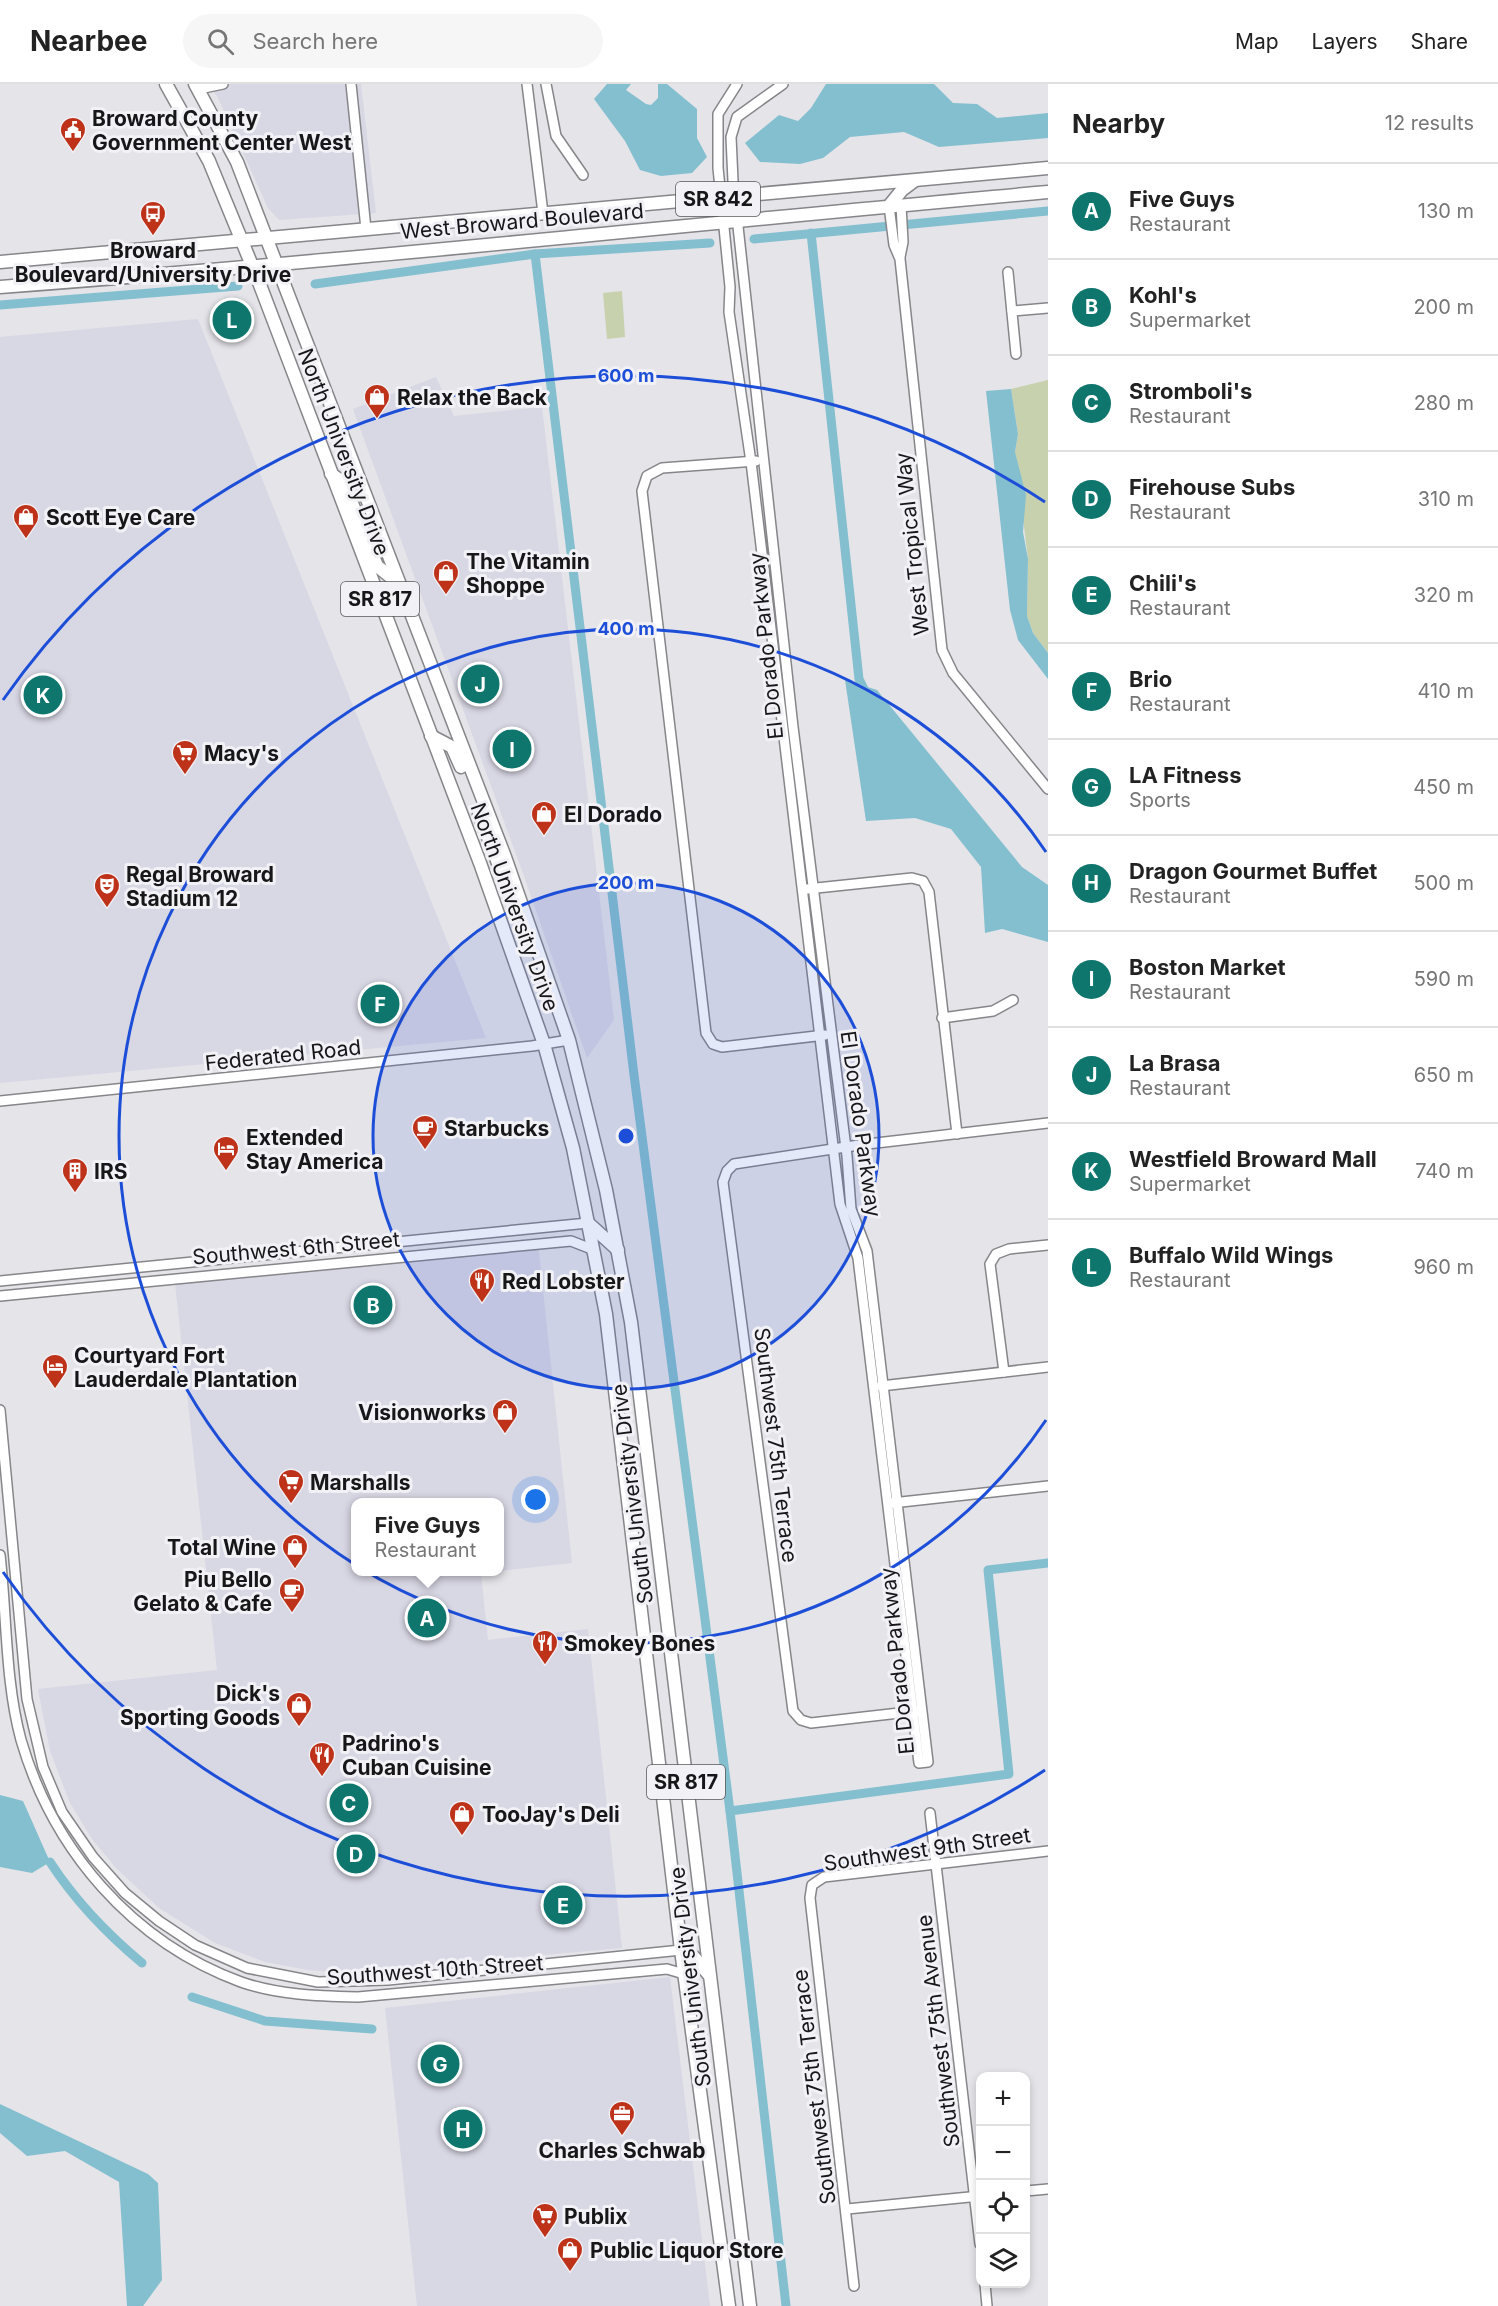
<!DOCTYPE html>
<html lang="en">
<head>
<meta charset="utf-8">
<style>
	body { margin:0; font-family:Inter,sans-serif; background:#f6f6f6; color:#222 }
	.controls { position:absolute; right:18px; bottom:18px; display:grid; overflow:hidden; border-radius:12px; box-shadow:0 3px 9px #0003 }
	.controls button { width:54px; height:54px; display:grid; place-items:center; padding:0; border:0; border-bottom:2px solid #e0e0e0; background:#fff; color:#222; font:30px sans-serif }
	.you { position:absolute; left:536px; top:1416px; width:21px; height:21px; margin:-15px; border:4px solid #fff; border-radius:50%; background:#1a73e8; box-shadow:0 0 0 9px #1a73e833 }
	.badge { display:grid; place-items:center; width:39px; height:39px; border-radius:50%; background:#0f766e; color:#fff; font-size:20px; font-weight:700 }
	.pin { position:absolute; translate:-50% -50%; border:3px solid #fff; box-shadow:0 2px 6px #0006 }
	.popup { position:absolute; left:351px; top:1414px; width:153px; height:78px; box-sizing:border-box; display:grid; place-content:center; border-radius:12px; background:#fff; filter:drop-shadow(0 2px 4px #0005); font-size:20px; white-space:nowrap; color:#767676 }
	.popup b { font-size:22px; color:#222 }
	.popup::after { content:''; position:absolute; left:50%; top:100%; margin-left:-12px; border:12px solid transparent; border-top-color:#fff }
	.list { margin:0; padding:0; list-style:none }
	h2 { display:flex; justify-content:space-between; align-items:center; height:78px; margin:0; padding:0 24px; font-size:26px }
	h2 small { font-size:20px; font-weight:400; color:#767676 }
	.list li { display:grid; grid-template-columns:39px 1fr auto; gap:18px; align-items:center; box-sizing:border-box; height:96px; padding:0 24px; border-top:2px solid #e0e0e0 }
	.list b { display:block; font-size:22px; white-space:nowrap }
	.list p { margin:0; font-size:20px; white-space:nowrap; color:#767676 }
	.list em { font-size:20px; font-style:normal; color:#767676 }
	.icon { flex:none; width:33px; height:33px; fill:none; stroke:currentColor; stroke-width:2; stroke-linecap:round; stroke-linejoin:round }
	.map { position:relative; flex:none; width:1048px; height:2222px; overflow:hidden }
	header { display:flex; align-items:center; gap:36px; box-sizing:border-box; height:84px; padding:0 30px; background:#fff; border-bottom:2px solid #e0e0e0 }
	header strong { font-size:28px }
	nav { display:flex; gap:33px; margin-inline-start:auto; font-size:21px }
	.search { width:420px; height:54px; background:#f6f6f6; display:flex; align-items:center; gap:15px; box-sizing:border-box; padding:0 21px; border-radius:33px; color:#767676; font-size:22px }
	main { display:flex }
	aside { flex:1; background:#fff }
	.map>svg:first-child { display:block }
</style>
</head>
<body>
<header>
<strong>Nearbee</strong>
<div class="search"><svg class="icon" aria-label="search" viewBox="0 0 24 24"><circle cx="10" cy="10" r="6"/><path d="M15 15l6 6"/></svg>Search here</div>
<nav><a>Map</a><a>Layers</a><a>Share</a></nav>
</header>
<main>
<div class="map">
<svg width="1048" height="2222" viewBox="0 0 1048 2222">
	<rect width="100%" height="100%" fill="#e4e4e9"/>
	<g fill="#d8d7e4">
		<path d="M 208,0 L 361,0 L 376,129 L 279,136 L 268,124 L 218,14 Z"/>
		<path d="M 198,235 L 486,954 L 0,999 L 0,253 Z"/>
		<path d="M 436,293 L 454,332 L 542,323 L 614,936 L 587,974 L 524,792 L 353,325 Z"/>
		<path d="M 538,1159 L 572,1479 L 499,1487 L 499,1418 L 355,1418 L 355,1488 L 497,1488 L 481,1490 L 488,1556 L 588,1545 L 622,1864 L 345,1889 L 308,1886 L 265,1878 L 215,1859 L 159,1824 L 116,1784 L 92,1755 L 70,1719 L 50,1667 L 38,1605 L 217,1586 L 175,1199 Z"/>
		<path d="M 670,1893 L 710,2222 L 417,2222 L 385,1924 Z"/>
	</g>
	<g fill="#c8d1ad">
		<path d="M 622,207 L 625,253 L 607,255 L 603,209 Z"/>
		<path d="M 1048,296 L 1048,569 L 1033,549 L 1027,532 L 1028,475 L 1015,368 L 1018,350 L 1011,305 Z"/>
	</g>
	<g fill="#84bfcf">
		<path d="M 607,0 L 631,0 L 626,6 L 646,20 L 651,21 L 658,14 L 658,0 L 667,0 L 697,25 L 697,54 L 707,73 L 692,89 L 661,92 L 640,86 L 625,57 L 594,15 Z"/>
		<path d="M 826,0 L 934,0 L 953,19 L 977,20 L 997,34 L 1048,29 L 1048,54 L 939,63 L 904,48 L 850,53 L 823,74 L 800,80 L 760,78 L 745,59 L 779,31 L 798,37 L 811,24 Z"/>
		<path d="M 1011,305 L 1018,350 L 1015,368 L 1026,411 L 1023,448 L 1028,475 L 1027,532 L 1033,549 L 1048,569 L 1048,595 L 1018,556 L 1010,526 L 986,307 Z"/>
		<path d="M 845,596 L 877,606 L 1022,783 L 1048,801 L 1048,858 L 1002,845 L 985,849 L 981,783 L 951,745 L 915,734 L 866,737 Z"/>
		<path d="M 0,1711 L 23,1717 L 50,1778 L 32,1789 L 0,1783 Z"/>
		<path d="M 0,2020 L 148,2090 L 158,2099 L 162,2196 L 143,2222 L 127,2222 L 119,2098 L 65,2067 L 27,2072 L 0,2049 Z"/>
	</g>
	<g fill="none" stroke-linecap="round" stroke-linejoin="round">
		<g stroke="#84bfcf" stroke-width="9">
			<path d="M 811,149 L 859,595 L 867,611"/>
			<path d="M 754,155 L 1048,127"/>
			<path d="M 535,170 L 634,991 L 730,1727 L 786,2222"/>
			<path d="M 315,200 L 535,170 L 710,159"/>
			<path d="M 0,221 L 238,202"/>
			<path d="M 730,1727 L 1009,1690 L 988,1486 L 1048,1479"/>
			<path d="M 50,1778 C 76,1818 106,1849 142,1879"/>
			<path d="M 192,1913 L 265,1937 L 372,1945"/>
		</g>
		<defs>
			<g id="minor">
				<path d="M 351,0 L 366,145"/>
				<path d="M 527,0 L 543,129"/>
				<path d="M 546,0 L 556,52 L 583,91"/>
				<path d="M 737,0 L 718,30 L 718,84 L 730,203 L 729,228 L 751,378 L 840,1120 L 858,1174 L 919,1679 L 928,1678 L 867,1167 L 851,1125 L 847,1072 L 793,643 L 733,97 L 731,53 L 737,33 L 783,0"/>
				<path d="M 199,5 L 223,0"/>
				<path d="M 889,122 L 894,161 L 900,175 L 942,566 L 953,589 L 1048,705"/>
				<path d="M 900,173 L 903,158 L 901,121"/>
				<path d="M 1008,188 L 1016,270"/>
				<path d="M 1012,227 L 1048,224"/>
				<path d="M 756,377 L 662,384 L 647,392 L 642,407 L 706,949 L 713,960 L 722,963 L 825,951"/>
				<path d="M 807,805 L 912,794 L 923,797 L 929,808 L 957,1050"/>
				<path d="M 942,934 L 993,927 L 1013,916"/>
				<path d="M 0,1017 L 532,962 L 569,956"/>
				<path d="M 0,1197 L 588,1139"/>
				<path d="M 0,1212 L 571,1157 L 594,1166"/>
				<path d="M 1004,1288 L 990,1180 L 996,1170 L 1009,1165 L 1048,1161"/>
				<path d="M 881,1302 L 1048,1283"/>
				<path d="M 0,1326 L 27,1615 L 43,1683 L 62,1728 L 93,1773 L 125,1809 L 159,1837 L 195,1861 L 247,1884 L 318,1898 L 388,1896 L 681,1866"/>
				<path d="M 892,1419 L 1048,1402"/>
				<path d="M 0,1471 C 7,1532 5,1597 21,1656 C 53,1766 132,1858 241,1898 C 278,1911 319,1912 358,1913 L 667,1885 L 684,1890"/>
				<path d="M 917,1627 L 811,1639 L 801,1636 L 793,1627 L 723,1098 L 727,1087 L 734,1080 L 859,1061 L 1048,1039"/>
				<path d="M 930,1729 L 980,2160"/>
				<path d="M 1026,2107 L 1048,2105"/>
				<path d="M 847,2125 L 980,2112"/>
				<path d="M 985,2200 L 987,2222"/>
				<path d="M 854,2202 L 810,1814 L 812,1801 L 824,1793 L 1048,1767"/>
			</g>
			<g id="major">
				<path d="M 166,0 L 209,77 L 260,201 L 480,779 L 544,960 L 573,1064 L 606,1230 L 681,1866 L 729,2222"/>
				<path d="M 195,0 L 237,78 L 505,773 L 569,956 L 606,1106 L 631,1238 L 750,2222"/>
				<path d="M 889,122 L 902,106 L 914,97"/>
				<path d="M 0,178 L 1048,84"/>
				<path d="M 0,203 C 350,177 699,139 1048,108"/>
				<path d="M 331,390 L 344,399 L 377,482 L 397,498"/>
				<path d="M 431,652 L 452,663 L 461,683"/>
				<path d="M 479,730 L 503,792"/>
				<path d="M 588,1139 L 618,1166"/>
				<path d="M 681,1866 L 694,1873 L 709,1891"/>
			</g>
		</defs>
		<use href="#minor" stroke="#86868a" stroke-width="12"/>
		<use href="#major" stroke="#86868a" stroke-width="15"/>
		<use href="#minor" stroke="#fff" stroke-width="9"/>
		<use href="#major" stroke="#fff" stroke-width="12"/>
	</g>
	<circle cx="626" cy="1052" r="253" fill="#1d4ed8" fill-opacity=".12"/>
	<g fill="none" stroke="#1d4ed8" stroke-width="3">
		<circle cx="626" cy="1052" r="253"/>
		<path d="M1046 1336A507 507 0 1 1 1046 768"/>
		<path d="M1045 1686A760 760 0 0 1 3 1488M3 616A760 760 0 0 1 1045 418"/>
	</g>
	<defs>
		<symbol id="civic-pin" viewBox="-11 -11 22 30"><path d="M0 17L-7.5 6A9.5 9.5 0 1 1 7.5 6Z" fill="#bd3218" stroke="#f1f1f6"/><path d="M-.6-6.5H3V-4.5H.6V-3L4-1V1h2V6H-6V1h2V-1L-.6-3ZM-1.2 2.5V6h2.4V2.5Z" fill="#fff"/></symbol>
		<symbol id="bus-pin" viewBox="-11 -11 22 30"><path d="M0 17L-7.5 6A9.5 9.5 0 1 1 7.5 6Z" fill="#bd3218" stroke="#f1f1f6"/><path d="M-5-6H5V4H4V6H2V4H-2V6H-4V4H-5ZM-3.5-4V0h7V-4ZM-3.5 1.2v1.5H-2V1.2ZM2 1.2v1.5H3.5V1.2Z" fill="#fff"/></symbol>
		<symbol id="shop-pin" viewBox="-11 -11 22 30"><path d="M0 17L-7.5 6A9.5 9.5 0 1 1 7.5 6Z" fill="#bd3218" stroke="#f1f1f6"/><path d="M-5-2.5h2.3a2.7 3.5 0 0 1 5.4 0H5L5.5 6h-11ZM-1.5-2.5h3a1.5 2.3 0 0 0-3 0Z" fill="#fff"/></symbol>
		<symbol id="supermarket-pin" viewBox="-11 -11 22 30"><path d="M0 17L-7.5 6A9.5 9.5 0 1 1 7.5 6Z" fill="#bd3218" stroke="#f1f1f6"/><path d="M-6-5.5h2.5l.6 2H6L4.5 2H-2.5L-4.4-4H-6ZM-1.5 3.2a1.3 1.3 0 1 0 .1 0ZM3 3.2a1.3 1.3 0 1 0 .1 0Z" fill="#fff"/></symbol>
		<symbol id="theatre-pin" viewBox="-11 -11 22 30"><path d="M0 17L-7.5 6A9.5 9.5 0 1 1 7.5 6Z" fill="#bd3218" stroke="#f1f1f6"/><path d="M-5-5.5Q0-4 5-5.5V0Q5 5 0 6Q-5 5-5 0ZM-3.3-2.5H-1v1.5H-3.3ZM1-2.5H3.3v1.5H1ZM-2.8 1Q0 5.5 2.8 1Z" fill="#fff"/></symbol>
		<symbol id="cafe-pin" viewBox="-11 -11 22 30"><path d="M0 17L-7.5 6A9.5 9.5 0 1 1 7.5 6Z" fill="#bd3218" stroke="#f1f1f6"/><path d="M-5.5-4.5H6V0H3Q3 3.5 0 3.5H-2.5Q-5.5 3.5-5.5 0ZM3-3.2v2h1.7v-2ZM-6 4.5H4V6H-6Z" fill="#fff"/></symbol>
		<symbol id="hotel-pin" viewBox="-11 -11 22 30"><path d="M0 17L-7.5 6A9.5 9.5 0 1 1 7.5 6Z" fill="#bd3218" stroke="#f1f1f6"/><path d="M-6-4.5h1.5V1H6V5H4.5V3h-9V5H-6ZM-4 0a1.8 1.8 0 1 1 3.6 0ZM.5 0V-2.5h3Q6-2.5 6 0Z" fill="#fff"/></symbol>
		<symbol id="building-pin" viewBox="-11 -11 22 30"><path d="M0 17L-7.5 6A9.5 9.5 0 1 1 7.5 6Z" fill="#bd3218" stroke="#f1f1f6"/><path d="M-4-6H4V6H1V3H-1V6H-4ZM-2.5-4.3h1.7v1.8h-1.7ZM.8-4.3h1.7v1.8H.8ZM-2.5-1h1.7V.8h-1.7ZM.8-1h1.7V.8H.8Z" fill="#fff"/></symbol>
		<symbol id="restaurant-pin" viewBox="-11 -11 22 30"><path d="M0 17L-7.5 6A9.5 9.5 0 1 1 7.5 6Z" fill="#bd3218" stroke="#f1f1f6"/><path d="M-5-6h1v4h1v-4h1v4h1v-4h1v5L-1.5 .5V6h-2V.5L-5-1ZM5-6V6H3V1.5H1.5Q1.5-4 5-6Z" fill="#fff"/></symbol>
		<symbol id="office-pin" viewBox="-11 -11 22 30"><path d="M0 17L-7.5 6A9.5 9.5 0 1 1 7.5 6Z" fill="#bd3218" stroke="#f1f1f6"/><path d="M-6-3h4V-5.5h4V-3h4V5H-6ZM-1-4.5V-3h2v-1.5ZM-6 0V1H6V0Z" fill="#fff"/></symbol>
	</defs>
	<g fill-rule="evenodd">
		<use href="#civic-pin" x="58" y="31" width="30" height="40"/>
		<use href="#bus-pin" x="138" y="115" width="30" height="40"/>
		<use href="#shop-pin" x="362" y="298" width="30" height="40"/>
		<use href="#shop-pin" x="11" y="418" width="30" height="40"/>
		<use href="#shop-pin" x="431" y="474" width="30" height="40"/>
		<use href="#supermarket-pin" x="170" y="654" width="30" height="40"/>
		<use href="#shop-pin" x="529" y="715" width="30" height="40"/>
		<use href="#theatre-pin" x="92" y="787" width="30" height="40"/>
		<use href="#cafe-pin" x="410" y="1029" width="30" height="40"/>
		<use href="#hotel-pin" x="211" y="1050" width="30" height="40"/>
		<use href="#building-pin" x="60" y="1072" width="30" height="40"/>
		<use href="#restaurant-pin" x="467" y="1182" width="30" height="40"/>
		<use href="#hotel-pin" x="40" y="1268" width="30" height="40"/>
		<use href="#shop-pin" x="490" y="1313" width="30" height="40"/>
		<use href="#supermarket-pin" x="276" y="1383" width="30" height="40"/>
		<use href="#shop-pin" x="280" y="1448" width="30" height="40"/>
		<use href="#cafe-pin" x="277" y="1492" width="30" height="40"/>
		<use href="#restaurant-pin" x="530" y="1544" width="30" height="40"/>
		<use href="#shop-pin" x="284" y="1606" width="30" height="40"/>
		<use href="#restaurant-pin" x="307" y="1656" width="30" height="40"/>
		<use href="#shop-pin" x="447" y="1715" width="30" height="40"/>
		<use href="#office-pin" x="607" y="2015" width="30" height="40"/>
		<use href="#supermarket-pin" x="530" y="2117" width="30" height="40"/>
		<use href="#shop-pin" x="555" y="2151" width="30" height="40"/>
	</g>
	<g text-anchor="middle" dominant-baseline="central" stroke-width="6" stroke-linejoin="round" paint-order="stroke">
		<g fill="#f1f1f6" stroke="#58585b" stroke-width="1.5">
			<rect x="676" y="98" width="84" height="34" rx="4.5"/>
			<rect x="341" y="498" width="78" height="34" rx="4.5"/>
			<rect x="647" y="1681" width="78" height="34" rx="4.5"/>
		</g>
		<g font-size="20" font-weight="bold" fill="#171719">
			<text x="718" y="115">SR 842</text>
			<text x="380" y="515">SR 817</text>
			<text x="686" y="1698">SR 817</text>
		</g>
		<g font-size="21" font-weight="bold" fill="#171719" stroke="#f1f1f6" text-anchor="start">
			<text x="92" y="34">Broward County<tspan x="92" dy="24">Government Center West</tspan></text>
			<text x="153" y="166" text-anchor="middle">Broward<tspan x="153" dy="24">Boulevard/University Drive</tspan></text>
			<text x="397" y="313">Relax the Back</text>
			<text x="46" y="433">Scott Eye Care</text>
			<text x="466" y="477">The Vitamin<tspan x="466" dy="24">Shoppe</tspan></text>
			<text x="204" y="669">Macy's</text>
			<text x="564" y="730">El Dorado</text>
			<text x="126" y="790">Regal Broward<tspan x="126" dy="24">Stadium 12</tspan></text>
			<text x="444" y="1044">Starbucks</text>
			<text x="246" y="1053">Extended<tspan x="246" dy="24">Stay America</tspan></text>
			<text x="94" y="1087">IRS</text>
			<text x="502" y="1197">Red Lobster</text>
			<text x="74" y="1271">Courtyard Fort<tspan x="74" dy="24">Lauderdale Plantation</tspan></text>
			<text x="486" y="1328" text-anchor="end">Visionworks</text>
			<text x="310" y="1398">Marshalls</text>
			<text x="276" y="1463" text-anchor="end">Total Wine</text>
			<text x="272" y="1495" text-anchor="end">Piu Bello<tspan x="272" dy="24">Gelato &amp; Cafe</tspan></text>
			<text x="564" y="1559">Smokey Bones</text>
			<text x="280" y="1609" text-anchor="end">Dick's<tspan x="280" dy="24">Sporting Goods</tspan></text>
			<text x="342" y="1659">Padrino's<tspan x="342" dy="24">Cuban Cuisine</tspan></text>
			<text x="482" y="1730">TooJay's Deli</text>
			<text x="622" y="2066" text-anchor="middle">Charles Schwab</text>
			<text x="564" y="2132">Publix</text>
			<text x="590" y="2166">Public Liquor Store</text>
		</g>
		<g font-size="21" fill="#171719" stroke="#f1f1f6">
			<text transform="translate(522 137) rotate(-5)">West Broward Boulevard</text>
			<text transform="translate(344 368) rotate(69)">North University Drive</text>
			<text transform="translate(912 460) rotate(-96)">West Tropical Way</text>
			<text transform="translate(766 562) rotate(-96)">El Dorado Parkway</text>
			<text transform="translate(515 823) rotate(70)">North University Drive</text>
			<text transform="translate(283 971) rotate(-6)">Federated Road</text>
			<text transform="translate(861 1040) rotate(82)">El Dorado Parkway</text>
			<text transform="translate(296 1164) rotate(-5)">Southwest 6th Street</text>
			<text transform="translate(776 1361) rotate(83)">Southwest 75th Terrace</text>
			<text transform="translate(632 1410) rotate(-97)">South University Drive</text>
			<text transform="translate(897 1577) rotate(-96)">El Dorado Parkway</text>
			<text transform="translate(927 1765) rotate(-8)">Southwest 9th Street</text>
			<text transform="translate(435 1886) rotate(-4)">Southwest 10th Street</text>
			<text transform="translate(690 1893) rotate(-97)">South University Drive</text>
			<text transform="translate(938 1947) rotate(-97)">Southwest 75th Avenue</text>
			<text transform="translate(814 2003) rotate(-97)">Southwest 75th Terrace</text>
		</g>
	</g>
	<circle cx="626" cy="1052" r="9" fill="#1d4ed8" stroke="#f1f1f6" stroke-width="3"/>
	<g font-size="18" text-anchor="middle" font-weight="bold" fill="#1d4ed8" stroke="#f1f1f6" stroke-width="6" stroke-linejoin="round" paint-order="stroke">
		<text x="626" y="298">600 m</text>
		<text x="626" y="551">400 m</text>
		<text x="626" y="805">200 m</text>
	</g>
</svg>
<div class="controls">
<button>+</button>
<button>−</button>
<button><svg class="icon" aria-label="locate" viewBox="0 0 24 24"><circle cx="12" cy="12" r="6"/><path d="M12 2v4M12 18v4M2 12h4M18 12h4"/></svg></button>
<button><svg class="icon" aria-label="layers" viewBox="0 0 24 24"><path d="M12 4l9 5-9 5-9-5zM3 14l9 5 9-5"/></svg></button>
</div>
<div class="you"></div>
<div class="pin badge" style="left:427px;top:1534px">A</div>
<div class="popup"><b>Five Guys</b>Restaurant</div>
<div class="pin badge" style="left:373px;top:1221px">B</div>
<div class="pin badge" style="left:349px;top:1719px">C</div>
<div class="pin badge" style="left:356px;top:1770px">D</div>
<div class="pin badge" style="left:563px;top:1821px">E</div>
<div class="pin badge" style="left:380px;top:920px">F</div>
<div class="pin badge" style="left:440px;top:1980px">G</div>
<div class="pin badge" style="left:463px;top:2045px">H</div>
<div class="pin badge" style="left:512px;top:665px">I</div>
<div class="pin badge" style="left:480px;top:600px">J</div>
<div class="pin badge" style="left:43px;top:611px">K</div>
<div class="pin badge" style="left:232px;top:236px">L</div>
</div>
<aside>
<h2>Nearby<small>12 results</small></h2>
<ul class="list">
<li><span class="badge">A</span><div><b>Five Guys</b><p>Restaurant</p></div><em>130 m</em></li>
<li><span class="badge">B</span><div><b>Kohl's</b><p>Supermarket</p></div><em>200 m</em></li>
<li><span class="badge">C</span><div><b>Stromboli's</b><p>Restaurant</p></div><em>280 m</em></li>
<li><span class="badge">D</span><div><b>Firehouse Subs</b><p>Restaurant</p></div><em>310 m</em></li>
<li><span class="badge">E</span><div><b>Chili's</b><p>Restaurant</p></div><em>320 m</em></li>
<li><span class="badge">F</span><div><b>Brio</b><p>Restaurant</p></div><em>410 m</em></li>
<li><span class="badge">G</span><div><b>LA Fitness</b><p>Sports</p></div><em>450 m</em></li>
<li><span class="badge">H</span><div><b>Dragon Gourmet Buffet</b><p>Restaurant</p></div><em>500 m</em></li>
<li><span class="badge">I</span><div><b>Boston Market</b><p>Restaurant</p></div><em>590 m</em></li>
<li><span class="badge">J</span><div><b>La Brasa</b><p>Restaurant</p></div><em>650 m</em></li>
<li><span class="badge">K</span><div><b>Westfield Broward Mall</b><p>Supermarket</p></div><em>740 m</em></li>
<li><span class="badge">L</span><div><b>Buffalo Wild Wings</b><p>Restaurant</p></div><em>960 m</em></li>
</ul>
</aside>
</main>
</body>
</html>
